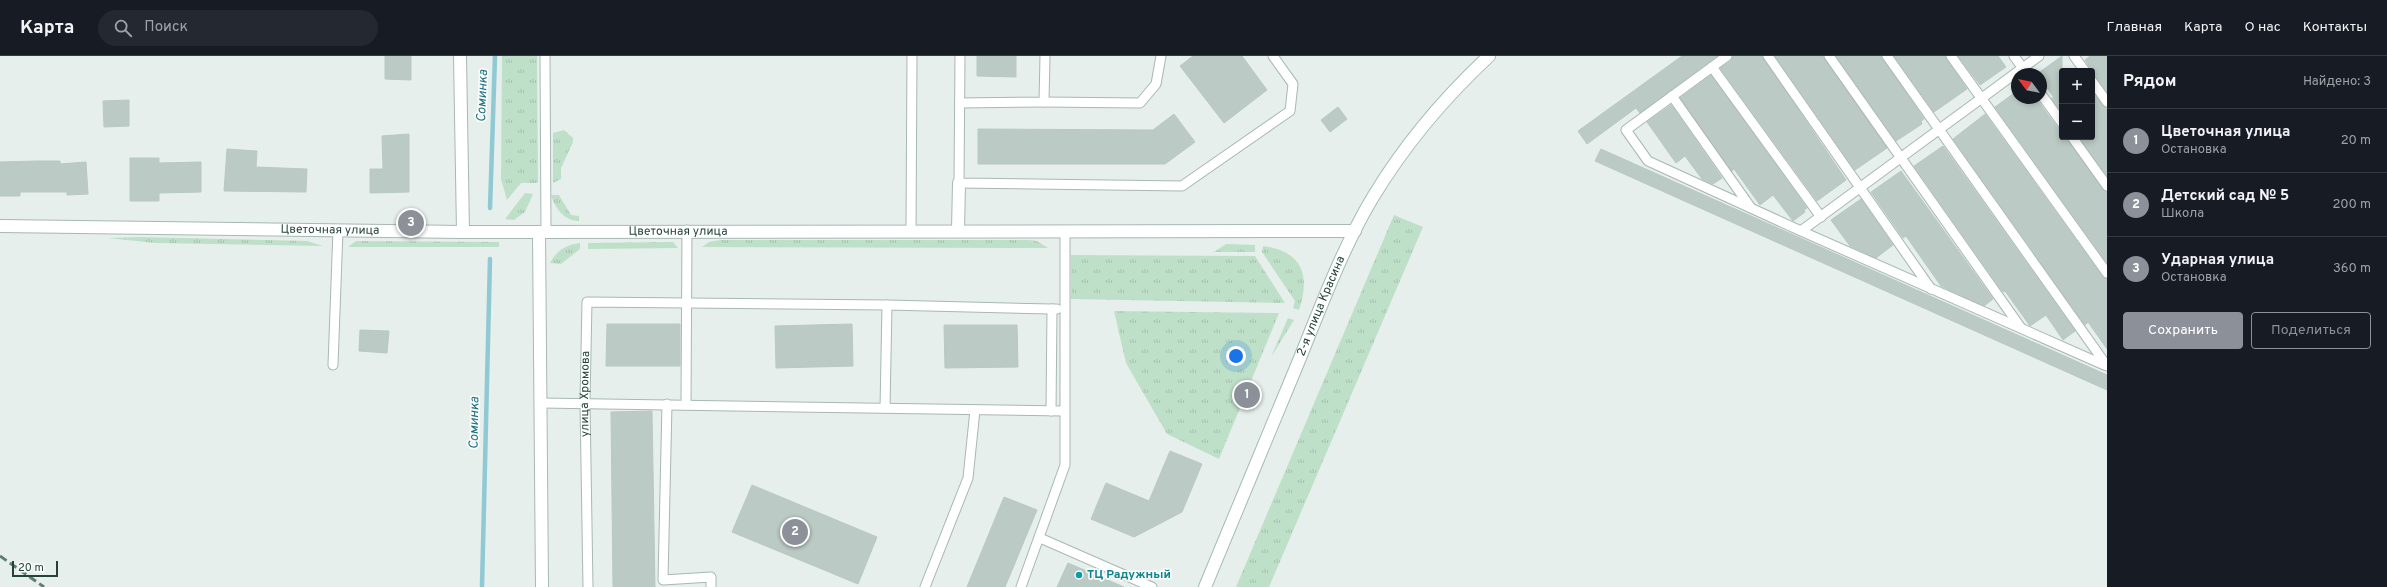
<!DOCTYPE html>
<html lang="ru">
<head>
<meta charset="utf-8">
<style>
	body { margin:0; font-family:Overpass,sans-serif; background:#242831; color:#f1f3f6 }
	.controls { position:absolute; right:12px; top:12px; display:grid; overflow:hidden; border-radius:4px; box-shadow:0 2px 6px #0003 }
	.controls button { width:36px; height:36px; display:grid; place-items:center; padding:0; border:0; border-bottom:1px solid #363941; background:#171b24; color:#f1f3f6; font:20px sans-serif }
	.compass { position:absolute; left:2011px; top:12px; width:36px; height:36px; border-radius:50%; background:#171b24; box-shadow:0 2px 6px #0003; rotate:302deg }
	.scale { position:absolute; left:12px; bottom:10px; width:46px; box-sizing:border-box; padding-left:4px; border:2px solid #24423a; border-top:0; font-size:11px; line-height:14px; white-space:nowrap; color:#24423a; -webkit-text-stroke:3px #f7fbf9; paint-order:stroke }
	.you { position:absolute; left:1236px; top:300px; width:14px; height:14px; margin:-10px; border:3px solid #fff; border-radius:50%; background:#1a73e8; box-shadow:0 0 0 6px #1a73e833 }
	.badge { display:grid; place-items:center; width:26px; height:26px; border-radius:50%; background:#8c9099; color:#fff; font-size:13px; font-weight:700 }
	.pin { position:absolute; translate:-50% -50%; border:2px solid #fff; box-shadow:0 1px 4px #0006 }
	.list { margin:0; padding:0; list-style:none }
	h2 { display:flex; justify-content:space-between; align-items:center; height:52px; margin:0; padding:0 16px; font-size:17px }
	h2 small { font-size:13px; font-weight:400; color:#9ea1a6 }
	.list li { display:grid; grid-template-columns:26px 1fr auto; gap:12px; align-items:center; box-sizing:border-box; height:64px; padding:0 16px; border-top:1px solid #363941 }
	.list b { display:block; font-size:15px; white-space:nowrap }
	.list p { margin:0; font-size:13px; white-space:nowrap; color:#9ea1a6 }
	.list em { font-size:13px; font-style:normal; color:#9ea1a6 }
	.actions { display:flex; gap:8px; padding:12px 16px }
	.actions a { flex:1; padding:9px 0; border:1px solid #8c9099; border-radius:4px; text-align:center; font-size:14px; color:#8c9099 }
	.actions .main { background:#8c9099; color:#fff }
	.icon { flex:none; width:22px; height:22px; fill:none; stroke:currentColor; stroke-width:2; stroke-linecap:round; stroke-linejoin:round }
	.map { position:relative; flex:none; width:2107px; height:531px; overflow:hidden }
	header { display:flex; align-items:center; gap:24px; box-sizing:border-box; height:56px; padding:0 20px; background:#171b24; border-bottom:1px solid #363941 }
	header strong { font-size:19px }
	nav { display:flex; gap:22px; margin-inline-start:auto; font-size:14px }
	.search { width:280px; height:36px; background:#242831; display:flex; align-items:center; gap:10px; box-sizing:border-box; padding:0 14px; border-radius:22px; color:#9ea1a6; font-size:15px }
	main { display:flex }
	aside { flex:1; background:#171b24 }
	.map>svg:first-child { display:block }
</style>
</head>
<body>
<header>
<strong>Карта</strong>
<div class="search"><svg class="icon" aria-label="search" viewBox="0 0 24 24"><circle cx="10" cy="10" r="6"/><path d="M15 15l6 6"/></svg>Поиск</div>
<nav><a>Главная</a><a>Карта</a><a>О нас</a><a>Контакты</a></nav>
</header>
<main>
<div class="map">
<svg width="2107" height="531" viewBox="0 0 2107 531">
	<defs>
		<pattern id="grass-tufts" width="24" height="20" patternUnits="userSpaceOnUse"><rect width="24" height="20" fill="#bfe0c8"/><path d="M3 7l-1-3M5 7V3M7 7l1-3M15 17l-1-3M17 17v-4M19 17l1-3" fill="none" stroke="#a4c1ad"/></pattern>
	</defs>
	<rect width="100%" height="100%" fill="#e6efeb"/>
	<g fill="url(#grass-tufts)">
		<path d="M 502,0 L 537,0 L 538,127 L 521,127 L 507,144 L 501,123 Z"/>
		<path d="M 564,74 L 573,82 L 573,86 L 561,112 L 561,123 L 553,127 L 553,77 Z"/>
		<path d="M 525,137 L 533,138 L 525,156 L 514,164 L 505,163 Z"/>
		<path d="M 551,139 L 559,139 L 571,159 L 579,160 L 579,165 C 564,165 555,152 551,139 Z"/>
		<path d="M 1394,159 L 1423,171 L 1269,531 L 1236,531 Z"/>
		<path d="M 139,181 L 307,185 L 323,190 L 155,187 L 108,182 Z"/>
		<path d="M 720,184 L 1029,184 L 1037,185 L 1048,192 L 702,191 L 709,186 Z"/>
		<path d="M 356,185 L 499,186 L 499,191 L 348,191 Z"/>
		<path d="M 669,186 L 673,186 L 678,192 L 588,193 L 588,187 Z"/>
		<path d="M 580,187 L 580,193 L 561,208 L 550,207 C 557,194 566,189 580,187 Z"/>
		<path d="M 1226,188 L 1255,189 L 1255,196 L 1214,196 Z"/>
		<path d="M 1263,190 C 1302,195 1311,219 1299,254 L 1293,252 L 1295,245 L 1262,196 Z"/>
		<path d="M 1071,199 L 1255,200 L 1285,247 L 1071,243 Z"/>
		<path d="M 1114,255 L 1279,257 L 1219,403 L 1167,378 L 1126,307 Z"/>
		<path d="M 1288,262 L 1294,264 L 1271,301 Z"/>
	</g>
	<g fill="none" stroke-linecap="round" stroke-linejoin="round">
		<g stroke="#8ec9d4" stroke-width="4.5">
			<path d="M 490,152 L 495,0"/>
			<path d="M 482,531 L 490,203"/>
		</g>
	</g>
	<g fill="#bbcac4" stroke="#b8c9c2">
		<path d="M 385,0 L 411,0 L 411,24 L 385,23 Z"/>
		<path d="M 977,0 L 1016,0 L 1016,21 L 977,20 Z"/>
		<path d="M 1193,0 L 1242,0 L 1267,34 L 1224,67 L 1180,10 Z"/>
		<path d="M 1682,0 L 1717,0 L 1640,57 L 1636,52 L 1587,88 L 1578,75 Z"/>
		<path d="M 1733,0 L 1762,0 L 1846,124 L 1817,145 L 1720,12 L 1731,5 Z"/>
		<path d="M 1775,0 L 1823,0 L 1887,92 L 1855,114 Z"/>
		<path d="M 1836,0 L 1881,0 L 1924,63 L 1921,65 L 1922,68 L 1896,85 Z"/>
		<path d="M 1894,0 L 1945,0 L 1967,33 L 1934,56 Z"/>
		<path d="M 1958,0 L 1998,0 L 2006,11 L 1980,29 Z"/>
		<path d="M 2062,0 L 2062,57 L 2051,42 L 2054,42 L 2041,23 L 2041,18 L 2037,18 Z"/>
		<path d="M 2090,0 L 2107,0 L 2107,36 L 2097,22 L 2092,19 L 2092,15 L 2085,4 Z"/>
		<path d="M 1711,19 L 1807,152 L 1804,154 L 1805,156 L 1793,165 L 1773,139 L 1760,149 L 1734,113 L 1732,115 L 1680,42 Z"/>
		<path d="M 2017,35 L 2017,42 L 2036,42 L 2057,71 L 2062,73 L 2062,81 L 2066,81 L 2102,133 L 2107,136 L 2107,207 L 1995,51 Z"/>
		<path d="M 2092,35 L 2102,49 L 2107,52 L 2107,120 L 2079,81 L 2092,81 Z"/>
		<path d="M 129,44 L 129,70 L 104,71 L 103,45 Z"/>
		<path d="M 1671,49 L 1722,122 L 1713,128 L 1702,123 L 1685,100 L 1676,107 L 1647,66 Z"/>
		<path d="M 1338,51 L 1347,63 L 1330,76 L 1321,64 Z"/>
		<path d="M 1174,58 L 1195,86 L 1165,108 L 978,108 L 978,73 L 1153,74 Z"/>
		<path d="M 1985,58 L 2102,220 L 2107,223 L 2107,293 L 2088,266 L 2085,269 L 1953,83 Z"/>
		<path d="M 409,78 L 409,136 L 370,137 L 370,113 L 383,113 L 382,80 Z"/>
		<path d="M 1943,90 L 2075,275 L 2063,284 L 2046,259 L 2030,270 L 2005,235 L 2003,236 L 1914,110 Z"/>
		<path d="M 227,93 L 257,95 L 256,111 L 307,113 L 306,136 L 224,135 Z"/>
		<path d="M 1601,93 L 2107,319 L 2107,334 L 1595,105 Z"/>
		<path d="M 130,102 L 159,102 L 159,107 L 201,106 L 201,136 L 159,137 L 159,145 L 130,145 Z"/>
		<path d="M 37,105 L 60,105 L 60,108 L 86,106 L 88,138 L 67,139 L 67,136 L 20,136 L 20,140 L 0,140 L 0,106 Z"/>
		<path d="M 1901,115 L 1993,243 L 1984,250 L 1941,230 L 1906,180 L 1903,182 L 1871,136 Z"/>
		<path d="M 1861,143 L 1893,189 L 1876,202 L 1850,190 L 1831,164 Z"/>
		<path d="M 607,268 L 680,268 L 680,310 L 606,310 Z"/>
		<path d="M 852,268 L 853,310 L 776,312 L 775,270 Z"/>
		<path d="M 944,269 L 1017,269 L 1018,311 L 945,312 Z"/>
		<path d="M 360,274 L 389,275 L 387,297 L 359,295 Z"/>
		<path d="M 652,355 L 655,531 L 613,531 L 611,356 Z"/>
		<path d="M 1170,395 L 1202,408 L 1182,456 L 1134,481 L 1091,463 L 1106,427 L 1149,445 Z"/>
		<path d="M 752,429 L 877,481 L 858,528 L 732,476 Z"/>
		<path d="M 1004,441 L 1037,454 L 1005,531 L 967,531 Z"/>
		<path d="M 1068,507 L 1124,531 L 1057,531 Z"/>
	</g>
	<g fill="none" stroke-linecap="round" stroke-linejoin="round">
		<defs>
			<g id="service">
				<path d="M 545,0 L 546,176"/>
				<path d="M 960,0 L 959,127 L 1182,130 L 1290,55 L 1293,28 L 1273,0"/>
				<path d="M 1727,0 L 1626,74 L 1648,105 L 1801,175 L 2039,0"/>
				<path d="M 1768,0 L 1931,233"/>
				<path d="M 1829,0 L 2021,272"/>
				<path d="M 1887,0 L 2107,310"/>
				<path d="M 1951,0 L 2107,217"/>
				<path d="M 2014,0 L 2027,18"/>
				<path d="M 2074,0 L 2085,15"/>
				<path d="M 1712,11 L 1821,161"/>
				<path d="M 2092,25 L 2107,46"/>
				<path d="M 2041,38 L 2062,67"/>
				<path d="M 1672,40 L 1751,152"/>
				<path d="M 1044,46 L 1140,47 L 1156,28 L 1161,0"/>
				<path d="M 960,47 L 1044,46 L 1045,0"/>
				<path d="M 2072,81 L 2107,130"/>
				<path d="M 911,174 L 912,0"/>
				<path d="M 1801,175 L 2104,309"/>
				<path d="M 333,309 L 338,174"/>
				<path d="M 541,347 L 1064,355"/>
				<path d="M 686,347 L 687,174"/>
				<path d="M 667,348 L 663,524 L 711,521 L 711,531"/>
				<path d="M 885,352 L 887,249 L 1052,253"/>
				<path d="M 1051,355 L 1052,253 L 1057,253"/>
				<path d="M 1040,482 L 1152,531"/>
				<path id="s1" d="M 588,531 L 585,346 L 587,246 L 887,249"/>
				<path d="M 925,531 L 968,422 L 975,354"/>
				<path d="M 1021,531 L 1065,409 L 1065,175"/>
			</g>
			<g id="minor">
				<path d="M 460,0 L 463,176"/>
				<path d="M 958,174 L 959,127"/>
				<path d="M 539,176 L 542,531"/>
			</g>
			<g id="tertiary">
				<path id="s2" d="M 0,170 L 463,176 L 1355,175"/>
			</g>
			<g id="secondary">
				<path id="s3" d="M 1205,531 C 1237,455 1268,378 1300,302 C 1321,250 1344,189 1373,141 C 1405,88 1444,42 1489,0"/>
			</g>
		</defs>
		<use href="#service" stroke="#a8b8b2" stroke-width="11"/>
		<use href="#minor" stroke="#a8b8b2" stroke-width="14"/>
		<use href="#tertiary" stroke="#a8b8b2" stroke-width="14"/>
		<use href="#secondary" stroke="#a4bbb3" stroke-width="14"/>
		<use href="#service" stroke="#fff" stroke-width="9"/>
		<use href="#minor" stroke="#fff" stroke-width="12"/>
		<use href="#tertiary" stroke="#fff" stroke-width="12"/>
		<use href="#secondary" stroke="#fff" stroke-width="12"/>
		<path stroke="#5f7d75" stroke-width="3" stroke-dasharray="8 4" stroke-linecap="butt" d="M 0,500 L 44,531"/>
	</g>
	<circle fill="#0f9aa8" stroke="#f7fbf9" stroke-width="1.5" cx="1079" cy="519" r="4"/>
	<g text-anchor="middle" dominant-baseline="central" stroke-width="3.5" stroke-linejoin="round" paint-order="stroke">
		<g font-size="12" fill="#24423a" stroke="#f7fbf9">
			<text stroke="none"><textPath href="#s2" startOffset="330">Цветочная улица</textPath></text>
			<text stroke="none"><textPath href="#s2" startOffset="678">Цветочная улица</textPath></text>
			<text stroke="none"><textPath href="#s3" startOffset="304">2-я улица Красина</textPath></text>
			<text stroke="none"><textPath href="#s1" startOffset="193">улица Хромова</textPath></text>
		</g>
		<g font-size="12" font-weight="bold" fill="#0d838f" stroke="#f7fbf9" text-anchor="start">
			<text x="1087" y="519">ТЦ Радужный</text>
		</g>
		<g font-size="13" font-style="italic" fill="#1c6f80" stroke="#f7fbf9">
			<text transform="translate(483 40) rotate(-88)">Соминка</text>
			<text transform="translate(475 367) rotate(-89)">Соминка</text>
		</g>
	</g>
</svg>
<div class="controls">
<button>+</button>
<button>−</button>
</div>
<svg class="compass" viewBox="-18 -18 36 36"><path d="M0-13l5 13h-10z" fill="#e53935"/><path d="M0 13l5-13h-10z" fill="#9ea1a6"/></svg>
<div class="scale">20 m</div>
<div class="you"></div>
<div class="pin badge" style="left:1247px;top:339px">1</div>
<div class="pin badge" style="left:795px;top:476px">2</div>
<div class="pin badge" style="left:411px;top:167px">3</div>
</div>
<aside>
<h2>Рядом<small>Найдено: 3</small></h2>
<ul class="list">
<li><span class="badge">1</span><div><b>Цветочная улица</b><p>Остановка</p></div><em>20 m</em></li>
<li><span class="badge">2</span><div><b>Детский сад № 5</b><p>Школа</p></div><em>200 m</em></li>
<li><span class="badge">3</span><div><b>Ударная улица</b><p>Остановка</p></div><em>360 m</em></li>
</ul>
<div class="actions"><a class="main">Сохранить</a><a>Поделиться</a></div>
</aside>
</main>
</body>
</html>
